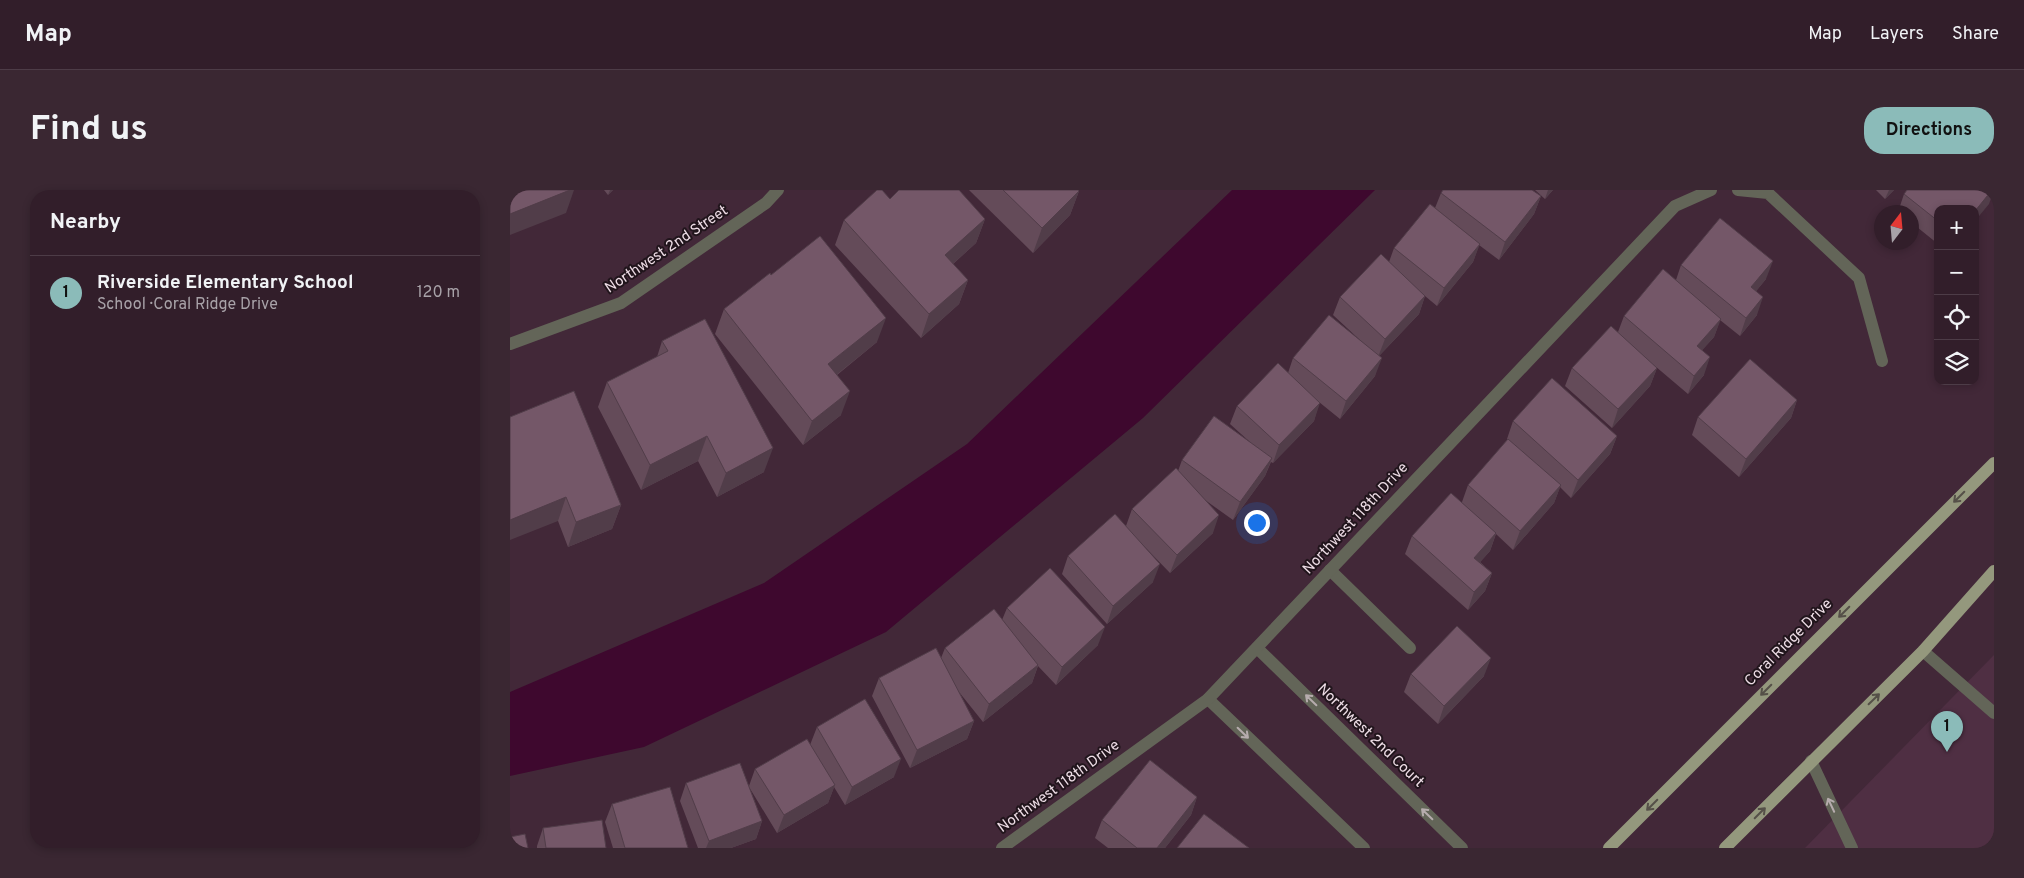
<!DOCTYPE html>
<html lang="en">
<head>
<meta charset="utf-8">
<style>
	body { margin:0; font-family:Overpass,sans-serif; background:#3a2732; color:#f1f3f6 }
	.controls { position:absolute; right:15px; top:15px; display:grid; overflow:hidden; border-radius:10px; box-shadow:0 2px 8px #0003 }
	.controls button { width:45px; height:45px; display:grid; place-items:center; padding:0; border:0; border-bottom:1px solid #4d3c47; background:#321e2a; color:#f1f3f6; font:25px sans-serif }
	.compass { position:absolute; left:1364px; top:15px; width:45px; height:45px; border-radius:50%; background:#321e2a; box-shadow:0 2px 8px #0003; rotate:16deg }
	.you { position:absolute; left:746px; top:332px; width:18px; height:18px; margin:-12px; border:4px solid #fff; border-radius:50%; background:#1a73e8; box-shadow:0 0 0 8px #1a73e833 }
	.badge { display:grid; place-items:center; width:32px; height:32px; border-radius:50%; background:#8bbbb9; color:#111; font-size:16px; font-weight:700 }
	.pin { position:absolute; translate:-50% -41px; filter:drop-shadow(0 1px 2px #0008) }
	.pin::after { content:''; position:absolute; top:26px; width:18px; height:15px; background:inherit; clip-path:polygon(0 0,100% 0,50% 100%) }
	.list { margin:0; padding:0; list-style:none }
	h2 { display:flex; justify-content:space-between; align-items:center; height:65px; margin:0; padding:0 20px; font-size:21px }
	h2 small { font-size:16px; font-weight:400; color:#a8a2a8 }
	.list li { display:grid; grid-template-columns:32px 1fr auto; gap:15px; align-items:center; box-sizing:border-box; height:75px; padding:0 20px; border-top:1px solid #4d3c47 }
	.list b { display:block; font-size:19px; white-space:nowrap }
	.list p { margin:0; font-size:16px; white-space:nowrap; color:#a8a2a8 }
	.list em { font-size:16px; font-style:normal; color:#a8a2a8 }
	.icon { flex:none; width:28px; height:28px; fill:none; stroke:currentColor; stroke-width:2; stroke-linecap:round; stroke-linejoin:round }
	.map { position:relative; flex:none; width:1484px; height:658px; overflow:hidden; border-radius:20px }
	header { display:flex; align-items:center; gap:30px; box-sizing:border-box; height:70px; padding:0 25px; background:#321e2a; border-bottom:1px solid #4d3c47 }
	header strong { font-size:24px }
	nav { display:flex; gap:28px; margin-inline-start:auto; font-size:18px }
	.intro { display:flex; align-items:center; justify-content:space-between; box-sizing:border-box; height:120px; padding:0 30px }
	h1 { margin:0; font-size:35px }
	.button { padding:12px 22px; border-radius:20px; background:#8bbbb9; color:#111; font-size:18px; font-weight:700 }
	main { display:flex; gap:30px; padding:0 30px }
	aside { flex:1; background:#321e2a; border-radius:20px; box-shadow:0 2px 8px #0003 }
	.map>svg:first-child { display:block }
</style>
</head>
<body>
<header>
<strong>Map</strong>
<nav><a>Map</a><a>Layers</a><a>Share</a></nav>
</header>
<div class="intro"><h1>Find us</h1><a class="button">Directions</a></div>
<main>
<aside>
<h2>Nearby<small></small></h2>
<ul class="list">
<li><span class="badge">1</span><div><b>Riverside Elementary School</b><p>School · Coral Ridge Drive</p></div><em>120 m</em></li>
</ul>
</aside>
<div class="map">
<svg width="1484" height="658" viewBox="0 0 1484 658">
	<rect width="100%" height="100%" fill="#422838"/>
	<path fill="#4f2f43" d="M 1484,465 L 1484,658 L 1295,658 Z"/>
	<path fill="#3e082e" d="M 722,0 L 865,0 L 633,228 L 376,442 L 134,557 L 0,586 L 0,502 L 254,393 L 457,254 Z"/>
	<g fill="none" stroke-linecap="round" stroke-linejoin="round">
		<g stroke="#636558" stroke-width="12">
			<path d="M 1228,0 L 1258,3 L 1349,88 L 1372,171"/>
			<path d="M 0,154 L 111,113 L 256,13 L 268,0"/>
			<path d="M 820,380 L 900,458"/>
			<path d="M 747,458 L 952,658"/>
			<path d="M 1413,461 L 1484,523"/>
			<path d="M 698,509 L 854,658"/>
			<path d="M 1301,571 L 1342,658"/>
			<path d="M 492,658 L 698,509 L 1165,16 L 1201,0"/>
		</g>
		<g stroke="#94987d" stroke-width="12">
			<path d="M 1099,658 L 1484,273"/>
			<path d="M 1215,658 L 1413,461 L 1484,381"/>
		</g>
	</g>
	<g fill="#644b59">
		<path d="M 94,0 L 103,0 L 98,5 Z"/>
		<path d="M 459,0 L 568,0 L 569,1 L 560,25 L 523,63 Z"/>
		<path d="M 1025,0 L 1043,0 L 1035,9 Z"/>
		<path d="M 1366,0 L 1384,0 L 1375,9 Z"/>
		<path d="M 931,3 L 1031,6 L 1024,24 L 989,70 L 969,55 L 963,72 L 927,116 L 915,106 L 909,124 L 869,166 L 865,186 L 830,229 L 809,212 L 804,231 L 763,273 L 761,272 L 755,286 L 723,330 L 695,310 L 703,343 L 660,383 L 630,352 L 643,392 L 597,434 L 552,384 L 558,366 L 616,336 L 622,319 L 668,281 L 672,270 L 741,253 L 720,234 L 727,216 L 778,183 L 783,168 L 851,151 L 823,125 L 830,107 L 879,72 L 884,58 L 925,18 Z"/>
		<path d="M 1394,4 L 1479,14 L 1428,19 L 1428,54 L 1402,33 L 1402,22 L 1388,22 Z"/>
		<path d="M 380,9 L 475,29 L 466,53 L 443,74 L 458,90 L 449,114 L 411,148 L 325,55 L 334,30 Z"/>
		<path d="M 1171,75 L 1256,89 L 1246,101 L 1247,125 L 1230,146 L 1210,130 L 1204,147 L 1192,160 L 1194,185 L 1178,204 L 1145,176 L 1147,178 L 1140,196 L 1102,238 L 1055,196 L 1062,178 L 1108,142 L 1114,126 L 1166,90 Z"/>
		<path d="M 261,85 L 367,152 L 327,185 L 331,225 L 293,255 L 205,144 L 214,119 Z"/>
		<path d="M 152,151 L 254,282 L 207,307 L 188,271 L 131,300 L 88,217 L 97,192 L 147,167 Z"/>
		<path d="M 1287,210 L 1281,228 L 1229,287 L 1182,245 L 1188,227 Z"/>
		<path d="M 0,227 L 111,315 L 102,339 L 58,357 L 48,331 Z"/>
		<path d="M 1003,231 L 1107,246 L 1100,264 L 1061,308 L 1050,297 L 1044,313 L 1003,360 L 986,344 L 980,361 L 970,372 L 982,383 L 975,401 L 958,420 L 895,364 L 902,346 L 952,312 L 958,295 L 998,250 L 997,249 Z"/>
		<path d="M 497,418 L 588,455 L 546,495 L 528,476 L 522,493 L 473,532 L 449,502 L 464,531 L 457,549 L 400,578 L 362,506 L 369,488 L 431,468 L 435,458 L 492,430 Z"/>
		<path d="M 901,484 L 974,486 L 928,534 L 894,502 Z"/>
		<path d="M 307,537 L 384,587 L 335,615 L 324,597 L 318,613 L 267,643 L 239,597 L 252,631 L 246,649 L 221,658 L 188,658 L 170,611 L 176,593 L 239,596 L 245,579 L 300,555 Z"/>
		<path d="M 687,607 L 681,625 L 655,658 L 598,658 L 585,648 L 592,630 Z"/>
		<path d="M 102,614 L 178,658 L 103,658 L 95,632 Z"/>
		<path d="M 33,638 L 96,658 L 27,658 L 27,656 Z"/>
	</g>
	<g fill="#513d49">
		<path d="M 60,0 L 64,0 L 56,23 L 0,45 L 0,24 Z"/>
		<path d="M 100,0 L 103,0 L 98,5 Z"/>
		<path d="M 1038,0 L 1043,0 L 1035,9 Z"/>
		<path d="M 1379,0 L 1384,0 L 1375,9 Z"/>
		<path d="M 1482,0 L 1484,0 L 1479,14 L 1465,31 L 1465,21 Z"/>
		<path d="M 569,1 L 560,25 L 523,63 L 532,38 Z"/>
		<path d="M 1031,6 L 1024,24 L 989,70 L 995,52 Z"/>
		<path d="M 475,29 L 466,53 L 426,89 L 435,65 Z"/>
		<path d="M 970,54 L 963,72 L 927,116 L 934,98 Z"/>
		<path d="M 1263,71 L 1256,89 L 1235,115 L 1241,97 Z"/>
		<path d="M 458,90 L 449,114 L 411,148 L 419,124 Z"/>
		<path d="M 915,106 L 909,124 L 868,167 L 875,149 Z"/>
		<path d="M 1253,107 L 1247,125 L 1230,146 L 1236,128 Z"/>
		<path d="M 376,128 L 367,152 L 310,198 L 318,174 Z"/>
		<path d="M 1211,129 L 1204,147 L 1180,174 L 1187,156 Z"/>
		<path d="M 1200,167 L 1194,185 L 1178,204 L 1184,186 Z"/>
		<path d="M 872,168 L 865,186 L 830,229 L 836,211 Z"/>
		<path d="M 1147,178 L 1140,196 L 1102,238 L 1108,219 Z"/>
		<path d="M 340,201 L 331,225 L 293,255 L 302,231 Z"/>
		<path d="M 1287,210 L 1281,228 L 1229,287 L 1236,269 Z"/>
		<path d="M 810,213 L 804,231 L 763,273 L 769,255 Z"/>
		<path d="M 197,246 L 188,271 L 131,300 L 140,275 Z"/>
		<path d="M 1107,246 L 1100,264 L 1061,308 L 1068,290 Z"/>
		<path d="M 263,258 L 254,282 L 207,307 L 216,283 Z"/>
		<path d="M 762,268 L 755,286 L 723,330 L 730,312 Z"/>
		<path d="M 1051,295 L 1044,313 L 1003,360 L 1010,341 Z"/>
		<path d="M 56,307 L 48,331 L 0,350 L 0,330 Z"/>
		<path d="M 111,315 L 102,339 L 58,357 L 66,332 Z"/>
		<path d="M 709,325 L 703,343 L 660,383 L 667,365 Z"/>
		<path d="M 986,343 L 980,361 L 958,386 L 964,368 Z"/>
		<path d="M 650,374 L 643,392 L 597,434 L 603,416 Z"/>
		<path d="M 982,383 L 975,401 L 958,420 L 964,402 Z"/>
		<path d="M 595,437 L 588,455 L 546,495 L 552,477 Z"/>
		<path d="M 981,468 L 974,486 L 928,534 L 934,516 Z"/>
		<path d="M 528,475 L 522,493 L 473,532 L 479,514 Z"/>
		<path d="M 464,531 L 457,549 L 400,578 L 407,560 Z"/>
		<path d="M 391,569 L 384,587 L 335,615 L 342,597 Z"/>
		<path d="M 325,595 L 318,613 L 267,643 L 274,625 Z"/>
		<path d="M 687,607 L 681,625 L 655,658 L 647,658 Z"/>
		<path d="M 252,631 L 246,649 L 221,658 L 196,658 L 199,651 Z"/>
	</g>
	<g fill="#745768" stroke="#513d49">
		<path d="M 0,0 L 60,0 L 0,24 Z"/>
		<path d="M 367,0 L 372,0 L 380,9 L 389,0 L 449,0 L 475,29 L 435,65 L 458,90 L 419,124 L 334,30 Z"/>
		<path d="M 493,0 L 568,0 L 569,1 L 532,38 Z"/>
		<path d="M 933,0 L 1022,0 L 1031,6 L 995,52 L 931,3 Z"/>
		<path d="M 1397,0 L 1482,0 L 1465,21 L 1465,19 L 1428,19 L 1428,31 L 1394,4 Z"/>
		<path d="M 920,14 L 970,54 L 934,98 L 884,58 Z"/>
		<path d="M 1210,28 L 1263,71 L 1241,97 L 1253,107 L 1236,128 L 1171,75 Z"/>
		<path d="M 310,46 L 376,128 L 318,174 L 340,201 L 302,231 L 214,119 L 260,83 L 261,85 Z"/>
		<path d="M 871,64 L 915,106 L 875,149 L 830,107 Z"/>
		<path d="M 1153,79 L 1211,129 L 1187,156 L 1200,167 L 1184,186 L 1114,126 Z"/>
		<path d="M 819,125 L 872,168 L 836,211 L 783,168 Z"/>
		<path d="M 195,129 L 263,258 L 216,283 L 197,246 L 140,275 L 97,192 L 158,161 L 152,151 Z"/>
		<path d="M 1101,136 L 1147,178 L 1108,219 L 1062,178 Z"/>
		<path d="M 1240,169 L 1287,210 L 1236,269 L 1188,227 Z"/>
		<path d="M 768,173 L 810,213 L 769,255 L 727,216 Z"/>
		<path d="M 1042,188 L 1107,246 L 1068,290 L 1003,231 Z"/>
		<path d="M 64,201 L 111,315 L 66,332 L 56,307 L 0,330 L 0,227 Z"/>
		<path d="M 704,226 L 762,268 L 730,312 L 672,270 Z"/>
		<path d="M 998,249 L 1051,295 L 1010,341 L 958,295 Z"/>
		<path d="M 666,278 L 709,325 L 667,365 L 622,319 Z"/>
		<path d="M 941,303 L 986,343 L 964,368 L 982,383 L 964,402 L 902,346 Z"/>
		<path d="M 605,324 L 650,374 L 603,416 L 558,366 Z"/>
		<path d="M 540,378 L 595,437 L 552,477 L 497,418 Z"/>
		<path d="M 484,419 L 528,475 L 479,514 L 435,458 Z"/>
		<path d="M 947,436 L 981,468 L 934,516 L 901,484 Z"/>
		<path d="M 426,458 L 464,531 L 407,560 L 369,488 Z"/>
		<path d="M 355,509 L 391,569 L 342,597 L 307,537 Z"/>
		<path d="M 297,549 L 325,595 L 274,625 L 245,579 Z"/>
		<path d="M 640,570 L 687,607 L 647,658 L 627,658 L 592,630 Z"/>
		<path d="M 230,573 L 252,631 L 199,651 L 176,593 Z"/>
		<path d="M 160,597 L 178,658 L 115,658 L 102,614 Z"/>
		<path d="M 694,624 L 739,658 L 667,658 Z"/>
		<path d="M 92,630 L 96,658 L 36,658 L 33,638 Z"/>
		<path d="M 15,644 L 18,658 L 0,658 L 0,647 Z"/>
	</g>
	<defs><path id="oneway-shaft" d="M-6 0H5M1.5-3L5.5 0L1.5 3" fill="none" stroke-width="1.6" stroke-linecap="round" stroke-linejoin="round" transform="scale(1.25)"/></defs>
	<g stroke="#555048">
		<use href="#oneway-shaft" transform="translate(1449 307) rotate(135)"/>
		<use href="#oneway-shaft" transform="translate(1334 422) rotate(135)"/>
		<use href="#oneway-shaft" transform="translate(1256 500) rotate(135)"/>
		<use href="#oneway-shaft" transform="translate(1364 509) rotate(-44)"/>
		<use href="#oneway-shaft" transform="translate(1142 615) rotate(135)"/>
		<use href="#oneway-shaft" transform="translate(1250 623) rotate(-45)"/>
	</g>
	<g stroke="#b6acad">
		<use href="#oneway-shaft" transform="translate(801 510) rotate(-136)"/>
		<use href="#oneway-shaft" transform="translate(733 543) rotate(44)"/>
		<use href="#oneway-shaft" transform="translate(1321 615) rotate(-115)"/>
		<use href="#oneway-shaft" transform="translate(917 624) rotate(-136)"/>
	</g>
	<g text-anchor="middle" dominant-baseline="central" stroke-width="4" stroke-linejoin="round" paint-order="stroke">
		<g font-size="15" fill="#eddce5" stroke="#21151c">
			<text transform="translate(157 60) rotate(-34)">Northwest 2nd Street</text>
			<text transform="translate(846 329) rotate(-47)">Northwest 118th Drive</text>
			<text transform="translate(1279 453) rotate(-45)">Coral Ridge Drive</text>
			<text transform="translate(860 546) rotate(44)">Northwest 2nd Court</text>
			<text transform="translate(549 597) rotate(-36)">Northwest 118th Drive</text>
		</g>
	</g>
</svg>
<div class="controls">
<button>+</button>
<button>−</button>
<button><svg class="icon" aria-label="locate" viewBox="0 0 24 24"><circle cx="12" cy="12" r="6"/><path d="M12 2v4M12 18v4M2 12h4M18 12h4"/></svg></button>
<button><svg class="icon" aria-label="layers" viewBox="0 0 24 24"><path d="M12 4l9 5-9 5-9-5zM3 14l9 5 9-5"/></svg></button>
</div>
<svg class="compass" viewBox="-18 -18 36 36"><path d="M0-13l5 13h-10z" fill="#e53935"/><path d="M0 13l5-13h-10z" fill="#a8a2a8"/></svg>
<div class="you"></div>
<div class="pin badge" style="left:1437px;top:562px">1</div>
</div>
</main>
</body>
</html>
